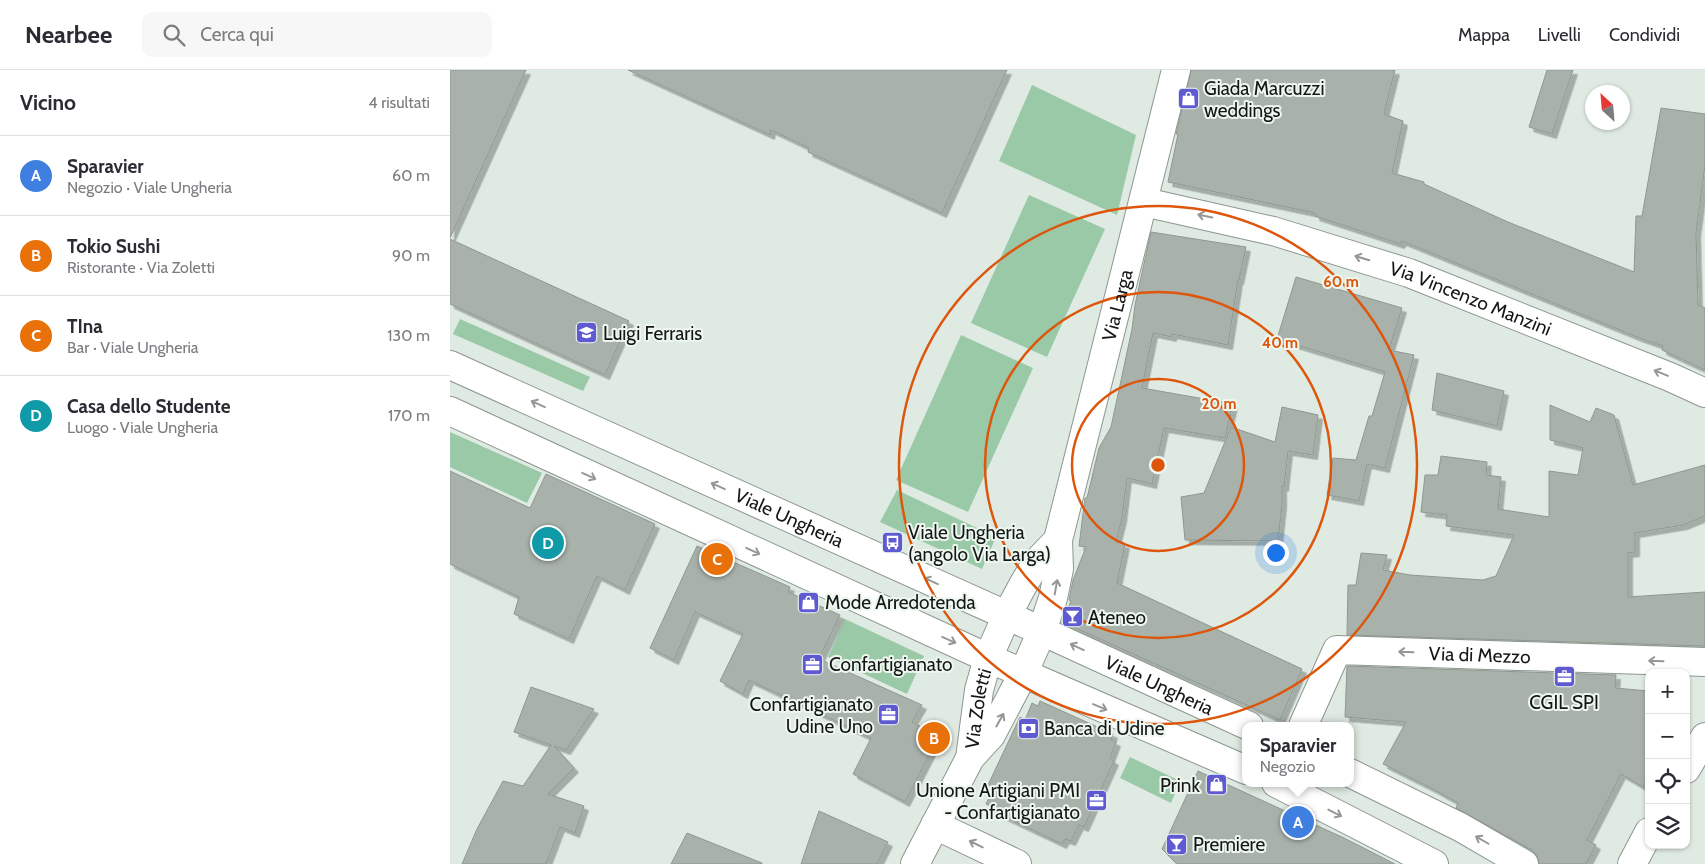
<!DOCTYPE html>
<html lang="it">
<head>
<meta charset="utf-8">
<style>
	body { margin:0; font-family:Cabin,sans-serif; background:#f7f7f7; color:#2b2b33 }
	.controls { position:absolute; right:15px; bottom:15px; display:grid; overflow:hidden; border-radius:10px; box-shadow:0 1px 4px #0004 }
	.controls button { width:45px; height:45px; display:grid; place-items:center; padding:0; border:0; border-bottom:1px solid #e1e1e2; background:#fff; color:#2b2b33; font:25px sans-serif }
	.compass { position:absolute; left:1135px; top:15px; width:45px; height:45px; border-radius:50%; background:#fff; box-shadow:0 1px 4px #0004; rotate:334deg }
	.you { position:absolute; left:825px; top:482px; width:18px; height:18px; margin:-12px; border:4px solid #fff; border-radius:50%; background:#1a73e8; box-shadow:0 0 0 8px #1a73e833 }
	.badge { display:grid; place-items:center; width:32px; height:32px; border-radius:50%; background:#b45309; color:#fff; font-size:16px; font-weight:700 }
	.pin { position:absolute; translate:-50% -50%; border:2px solid #fff; box-shadow:0 1px 5px #0006 }
	.popup { position:absolute; left:792px; top:652px; width:112px; height:65px; box-sizing:border-box; display:grid; place-content:center; border-radius:10px; background:#fff; filter:drop-shadow(0 1px 4px #0005); font-size:16px; white-space:nowrap; color:#7c7c81 }
	.popup b { font-size:19px; color:#2b2b33 }
	.popup::after { content:''; position:absolute; left:50%; top:100%; margin-left:-10px; border:10px solid transparent; border-top-color:#fff }
	.list { margin:0; padding:0; list-style:none }
	h2 { display:flex; justify-content:space-between; align-items:center; height:65px; margin:0; padding:0 20px; font-size:21px }
	h2 small { font-size:16px; font-weight:400; color:#7c7c81 }
	.list li { display:grid; grid-template-columns:32px 1fr auto; gap:15px; align-items:center; box-sizing:border-box; height:80px; padding:0 20px; border-top:1px solid #e1e1e2 }
	.list b { display:block; font-size:19px; white-space:nowrap }
	.list p { margin:0; font-size:16px; white-space:nowrap; color:#7c7c81 }
	.list em { font-size:16px; font-style:normal; color:#7c7c81 }
	.icon { flex:none; width:28px; height:28px; fill:none; stroke:currentColor; stroke-width:2; stroke-linecap:round; stroke-linejoin:round }
	.map { position:relative; flex:none; width:1255px; height:794px; overflow:hidden }
	header { display:flex; align-items:center; gap:30px; box-sizing:border-box; height:70px; padding:0 25px; background:#fff; border-bottom:1px solid #e1e1e2 }
	header strong { font-size:24px }
	nav { display:flex; gap:28px; margin-inline-start:auto; font-size:18px }
	.search { width:350px; height:45px; background:#f7f7f7; display:flex; align-items:center; gap:12px; box-sizing:border-box; padding:0 18px; border-radius:10px; color:#7c7c81; font-size:19px }
	main { display:flex }
	aside { flex:1; background:#fff }
	.map>svg:first-child { display:block }
</style>
</head>
<body>
<header>
<strong>Nearbee</strong>
<div class="search"><svg class="icon" aria-label="search" viewBox="0 0 24 24"><circle cx="10" cy="10" r="6"/><path d="M15 15l6 6"/></svg>Cerca qui</div>
<nav><a>Mappa</a><a>Livelli</a><a>Condividi</a></nav>
</header>
<main>
<aside>
<h2>Vicino<small>4 risultati</small></h2>
<ul class="list">
<li><span class="badge" style="background:#3f7fe0">A</span><div><b>Sparavier</b><p>Negozio · Viale Ungheria</p></div><em>60 m</em></li>
<li><span class="badge" style="background:#e8710a">B</span><div><b>Tokio Sushi</b><p>Ristorante · Via Zoletti</p></div><em>90 m</em></li>
<li><span class="badge" style="background:#e8710a">C</span><div><b>TIna</b><p>Bar · Viale Ungheria</p></div><em>130 m</em></li>
<li><span class="badge" style="background:#0f9aa8">D</span><div><b>Casa dello Studente</b><p>Luogo · Viale Ungheria</p></div><em>170 m</em></li>
</ul>
</aside>
<div class="map">
<svg width="1255" height="794" viewBox="0 0 1255 794">
	<defs>
		<filter id="shadow"><feDropShadow dx="4.5" dy="4.5" stdDeviation="0" flood-color="#0004"/></filter>
	</defs>
	<rect width="100%" height="100%" fill="#dfeae2"/>
	<g fill="#9ac9a7">
		<path d="M 582,15 L 686,65 L 667,145 L 549,91 Z"/>
		<path d="M 579,125 L 655,159 L 597,287 L 521,253 Z"/>
		<path d="M 10,249 L 140,307 L 133,321 L 3,264 Z"/>
		<path d="M 511,265 L 583,298 L 518,442 L 446,410 Z"/>
		<path d="M 0,362 L 92,403 L 77,433 L 0,397 Z"/>
		<path d="M 447,420 L 546,467 L 532,499 L 430,452 Z"/>
		<path d="M 395,549 L 474,586 L 457,624 L 378,587 Z"/>
		<path d="M 680,687 L 730,711 L 721,733 L 670,708 Z"/>
	</g>
	<g fill="#a8b2ab" stroke="#8e9891" filter="url(#shadow)">
		<path d="M 0,0 L 76,0 L 0,168 Z"/>
		<path d="M 178,0 L 557,0 L 492,143 L 358,82 L 359,78 L 321,60 L 320,65 Z"/>
		<path d="M 741,0 L 945,0 L 934,44 L 953,51 L 942,103 L 974,112 L 974,114 L 1058,152 L 1184,202 L 1186,146 L 1192,146 L 1211,38 L 1255,44 L 1255,95 L 1246,163 L 1248,235 L 1255,238 L 1255,300 L 1212,280 L 1213,276 L 1187,267 L 952,171 L 950,174 L 865,146 L 865,143 L 718,112 L 728,64 L 726,64 Z"/>
		<path d="M 1097,0 L 1123,0 L 1102,64 L 1079,57 Z"/>
		<path d="M 701,162 L 796,177 L 789,210 L 788,210 L 778,275 L 722,264 L 722,267 L 703,263 L 692,318 L 783,334 L 775,368 L 714,358 L 702,414 L 677,408 L 672,448 L 666,472 L 675,474 L 667,513 L 852,599 L 830,650 L 612,552 L 621,531 L 619,530 L 623,510 L 636,477 L 629,476 L 635,428 L 637,428 L 649,378 L 661,357 L 682,259 L 685,235 Z"/>
		<path d="M 0,169 L 179,251 L 155,305 L 0,234 Z"/>
		<path d="M 846,207 L 952,238 L 939,280 L 964,285 L 935,398 L 917,394 L 909,431 L 877,425 L 883,388 L 906,390 L 919,346 L 922,346 L 935,302 L 827,269 Z"/>
		<path d="M 987,303 L 1054,321 L 1047,356 L 982,340 Z"/>
		<path d="M 1100,335 L 1140,352 L 1146,338 L 1164,345 L 1183,415 L 1255,395 L 1255,446 L 1233,455 L 1185,463 L 1185,482 L 1178,483 L 1178,527 L 1255,522 L 1255,576 L 897,565 L 898,515 L 906,515 L 911,483 L 937,485 L 933,500 L 960,505 L 1033,510 L 1046,506 L 1064,465 L 996,456 L 997,445 L 971,442 L 975,405 L 988,405 L 991,386 L 1037,392 L 1036,405 L 1051,407 L 1048,439 L 1099,447 L 1099,401 L 1128,405 L 1133,378 L 1100,370 Z"/>
		<path d="M 832,337 L 868,345 L 863,385 L 838,381 L 834,417 L 832,416 L 832,434 L 828,471 L 735,470 L 731,427 L 754,423 L 781,357 L 825,372 Z"/>
		<path d="M 0,401 L 80,438 L 96,404 L 205,454 L 175,520 L 147,506 L 119,569 L 64,544 L 69,527 L 0,494 Z"/>
		<path d="M 247,476 L 340,517 L 338,522 L 390,545 L 369,589 L 472,635 L 462,652 L 489,666 L 455,732 L 403,704 L 421,668 L 299,610 L 293,624 L 270,611 L 293,564 L 245,542 L 224,590 L 200,578 Z"/>
		<path d="M 897,596 L 1166,605 L 1165,618 L 1199,621 L 1199,707 L 1193,717 L 1171,704 L 1137,770 L 1146,775 L 1136,794 L 1091,794 L 1089,793 L 1087,786 L 1082,780 L 1006,738 L 1008,733 L 983,719 L 933,694 L 956,652 L 895,647 Z"/>
		<path d="M 81,617 L 144,639 L 116,680 L 104,676 L 124,698 L 98,724 L 134,736 L 125,763 L 110,757 L 96,794 L 12,794 L 27,759 L 53,711 L 73,716 L 101,675 L 64,662 Z"/>
		<path d="M 590,631 L 663,664 L 661,670 L 666,672 L 660,688 L 664,691 L 634,757 L 629,755 L 621,771 L 615,769 L 612,774 L 540,740 L 541,736 L 536,734 L 544,717 L 538,715 L 570,647 L 575,650 L 582,633 L 588,636 Z"/>
		<path d="M 748,701 L 894,768 L 945,794 L 727,794 L 712,779 Z"/>
		<path d="M 369,741 L 438,772 L 427,794 L 351,794 Z"/>
		<path d="M 237,763 L 312,793 L 312,794 L 221,794 Z"/>
	</g>
	<g fill="none" stroke-linecap="round" stroke-linejoin="round">
		<defs>
			<g id="minor">
				<path id="s1" d="M 694,132 L 823,161 L 959,203 L 1220,307 L 1255,323"/>
				<path id="s2" d="M 0,295 L 607,568 L 799,656"/>
				<path d="M 0,341 L 538,588 L 796,700"/>
				<path id="s3" d="M 853,656 L 887,580 L 1255,592"/>
				<path id="s4" d="M 520,688 L 529,620 L 538,588 L 557,545 L 573,515 L 587,492 L 608,470"/>
				<path d="M 1236,699 L 1255,667"/>
				<path d="M 900,703 L 1010,757 L 1074,794"/>
				<path d="M 826,713 L 984,794"/>
				<path d="M 485,755 L 567,794"/>
				<path id="s5" d="M 465,794 L 520,688 L 541,665 L 573,604 L 592,561 L 603,528 L 609,499 L 608,470 L 726,0"/>
				<path d="M 1182,794 L 1199,762"/>
			</g>
		</defs>
		<use href="#minor" stroke="#8d9790" stroke-width="30"/>
		<use href="#minor" stroke="#fff" stroke-width="28"/>
	</g>
	<defs><path id="oneway-shaft" d="M-6 0H5M1.5-3L5.5 0L1.5 3" fill="none" stroke-width="1.6" stroke-linecap="round" stroke-linejoin="round" transform="scale(1.25)"/></defs>
	<g stroke="#959796">
		<use href="#oneway-shaft" transform="translate(755 146) rotate(-168)"/>
		<use href="#oneway-shaft" transform="translate(912 188) rotate(-163)"/>
		<use href="#oneway-shaft" transform="translate(1211 303) rotate(-158)"/>
		<use href="#oneway-shaft" transform="translate(88 334) rotate(-156)"/>
		<use href="#oneway-shaft" transform="translate(139 406) rotate(25)"/>
		<use href="#oneway-shaft" transform="translate(268 416) rotate(-156)"/>
		<use href="#oneway-shaft" transform="translate(303 481) rotate(25)"/>
		<use href="#oneway-shaft" transform="translate(481 511) rotate(-156)"/>
		<use href="#oneway-shaft" transform="translate(606 517) rotate(-80)"/>
		<use href="#oneway-shaft" transform="translate(499 570) rotate(24)"/>
		<use href="#oneway-shaft" transform="translate(627 577) rotate(-155)"/>
		<use href="#oneway-shaft" transform="translate(956 582) rotate(-178)"/>
		<use href="#oneway-shaft" transform="translate(1206 591) rotate(-178)"/>
		<use href="#oneway-shaft" transform="translate(650 637) rotate(23)"/>
		<use href="#oneway-shaft" transform="translate(550 650) rotate(-61)"/>
		<use href="#oneway-shaft" transform="translate(885 743) rotate(27)"/>
		<use href="#oneway-shaft" transform="translate(1032 770) rotate(-150)"/>
		<use href="#oneway-shaft" transform="translate(526 774) rotate(-154)"/>
	</g>
	<g fill="none" stroke="#dd560c" stroke-width="2.5">
		<circle cx="708" cy="395" r="86"/>
		<circle cx="708" cy="395" r="173"/>
		<circle cx="708" cy="395" r="259"/>
	</g>
	<defs>
		<symbol id="shop-square" viewBox="-11 -11 22 22"><rect x="-9" y="-9" width="18" height="18" rx="4" fill="#605ad2" stroke="#edf7ef"/><path d="M-5-2.5h2.3a2.7 3.5 0 0 1 5.4 0H5L5.5 6h-11ZM-1.5-2.5h3a1.5 2.3 0 0 0-3 0Z" fill="#fff"/></symbol>
		<symbol id="school-square" viewBox="-11 -11 22 22"><rect x="-9" y="-9" width="18" height="18" rx="4" fill="#605ad2" stroke="#edf7ef"/><path d="M0-5L7-2L0 1L-7-2ZM-4 1L0 2.5L4 1V4Q0 6-4 4Z" fill="#fff"/></symbol>
		<symbol id="bus-square" viewBox="-11 -11 22 22"><rect x="-9" y="-9" width="18" height="18" rx="4" fill="#605ad2" stroke="#edf7ef"/><path d="M-5-6H5V4H4V6H2V4H-2V6H-4V4H-5ZM-3.5-4V0h7V-4ZM-3.5 1.2v1.5H-2V1.2ZM2 1.2v1.5H3.5V1.2Z" fill="#fff"/></symbol>
		<symbol id="bar-square" viewBox="-11 -11 22 22"><rect x="-9" y="-9" width="18" height="18" rx="4" fill="#605ad2" stroke="#edf7ef"/><path d="M-6-5H6L.8 .8V4.5H3.5V6h-7V4.5H-.8V.8Z" fill="#fff"/></symbol>
		<symbol id="office-square" viewBox="-11 -11 22 22"><rect x="-9" y="-9" width="18" height="18" rx="4" fill="#605ad2" stroke="#edf7ef"/><path d="M-6-3h4V-5.5h4V-3h4V5H-6ZM-1-4.5V-3h2v-1.5ZM-6 0V1H6V0Z" fill="#fff"/></symbol>
		<symbol id="bank-square" viewBox="-11 -11 22 22"><rect x="-9" y="-9" width="18" height="18" rx="4" fill="#605ad2" stroke="#edf7ef"/><path d="M-6-4H6V4H-6ZM0-2.3a2.3 2.3 0 1 0 0 4.6a2.3 2.3 0 1 0 0-4.6Z" fill="#fff"/></symbol>
	</defs>
	<g fill-rule="evenodd">
		<use href="#shop-square" x="726" y="16" width="25" height="25"/>
		<use href="#school-square" x="124" y="250" width="25" height="25"/>
		<use href="#bus-square" x="430" y="460" width="25" height="25"/>
		<use href="#shop-square" x="346" y="520" width="25" height="25"/>
		<use href="#bar-square" x="610" y="534" width="25" height="25"/>
		<use href="#office-square" x="350" y="582" width="25" height="25"/>
		<use href="#office-square" x="1102" y="594" width="25" height="25"/>
		<use href="#office-square" x="426" y="632" width="25" height="25"/>
		<use href="#bank-square" x="566" y="646" width="25" height="25"/>
		<use href="#shop-square" x="754" y="702" width="25" height="25"/>
		<use href="#office-square" x="634" y="718" width="25" height="25"/>
		<use href="#bar-square" x="714" y="762" width="25" height="25"/>
	</g>
	<g text-anchor="middle" dominant-baseline="central" stroke-width="4" stroke-linejoin="round" paint-order="stroke">
		<g font-size="19" fill="#141715" stroke="#edf7ef" text-anchor="start">
			<text x="754" y="18">Giada Marcuzzi<tspan x="754" dy="22">weddings</tspan></text>
			<text x="153" y="263">Luigi Ferraris</text>
			<text x="458" y="462">Viale Ungheria<tspan x="458" dy="22">(angolo Via Larga)</tspan></text>
			<text x="375" y="532">Mode Arredotenda</text>
			<text x="638" y="547">Ateneo</text>
			<text x="379" y="594">Confartigianato</text>
			<text x="1114" y="632" text-anchor="middle">CGIL SPI</text>
			<text x="423" y="634" text-anchor="end">Confartigianato<tspan x="423" dy="22">Udine Uno</tspan></text>
			<text x="594" y="658">Banca di Udine</text>
			<text x="750" y="715" text-anchor="end">Prink</text>
			<text x="630" y="720" text-anchor="end">Unione Artigiani PMI<tspan x="630" dy="22">- Confartigianato</tspan></text>
			<text x="743" y="774">Premiere</text>
		</g>
		<g font-size="19" fill="#141715" stroke="#edf7ef">
			<text stroke="none"><textPath href="#s1" startOffset="341">Via Vincenzo Manzini</textPath></text>
			<text stroke="none"><textPath href="#s5" startOffset="602">Via Larga</textPath></text>
			<text stroke="none"><textPath href="#s2" startOffset="372">Viale Ungheria</textPath></text>
			<text stroke="none"><textPath href="#s3" startOffset="226">Via di Mezzo</textPath></text>
			<text stroke="none"><textPath href="#s2" startOffset="778">Viale Ungheria</textPath></text>
			<text stroke="none"><textPath href="#s4" startOffset="50">Via Zoletti</textPath></text>
		</g>
	</g>
	<circle cx="708" cy="395" r="8" fill="#dd560c" stroke="#edf7ef" stroke-width="2.5"/>
	<g font-size="15" text-anchor="middle" font-weight="bold" fill="#dd560c" stroke="#edf7ef" stroke-width="4" stroke-linejoin="round" paint-order="stroke">
		<text x="891" y="217">60 m</text>
		<text x="830" y="278">40 m</text>
		<text x="769" y="339">20 m</text>
	</g>
</svg>
<div class="controls">
<button>+</button>
<button>−</button>
<button><svg class="icon" aria-label="locate" viewBox="0 0 24 24"><circle cx="12" cy="12" r="6"/><path d="M12 2v4M12 18v4M2 12h4M18 12h4"/></svg></button>
<button><svg class="icon" aria-label="layers" viewBox="0 0 24 24"><path d="M12 4l9 5-9 5-9-5zM3 14l9 5 9-5"/></svg></button>
</div>
<svg class="compass" viewBox="-18 -18 36 36"><path d="M0-13l5 13h-10z" fill="#e53935"/><path d="M0 13l5-13h-10z" fill="#7c7c81"/></svg>
<div class="you"></div>
<div class="pin badge" style="left:848px;top:752px;background:#3f7fe0">A</div>
<div class="popup"><b>Sparavier</b>Negozio</div>
<div class="pin badge" style="left:484px;top:668px;background:#e8710a">B</div>
<div class="pin badge" style="left:267px;top:489px;background:#e8710a">C</div>
<div class="pin badge" style="left:98px;top:473px;background:#0f9aa8">D</div>
</div>
</main>
</body>
</html>
